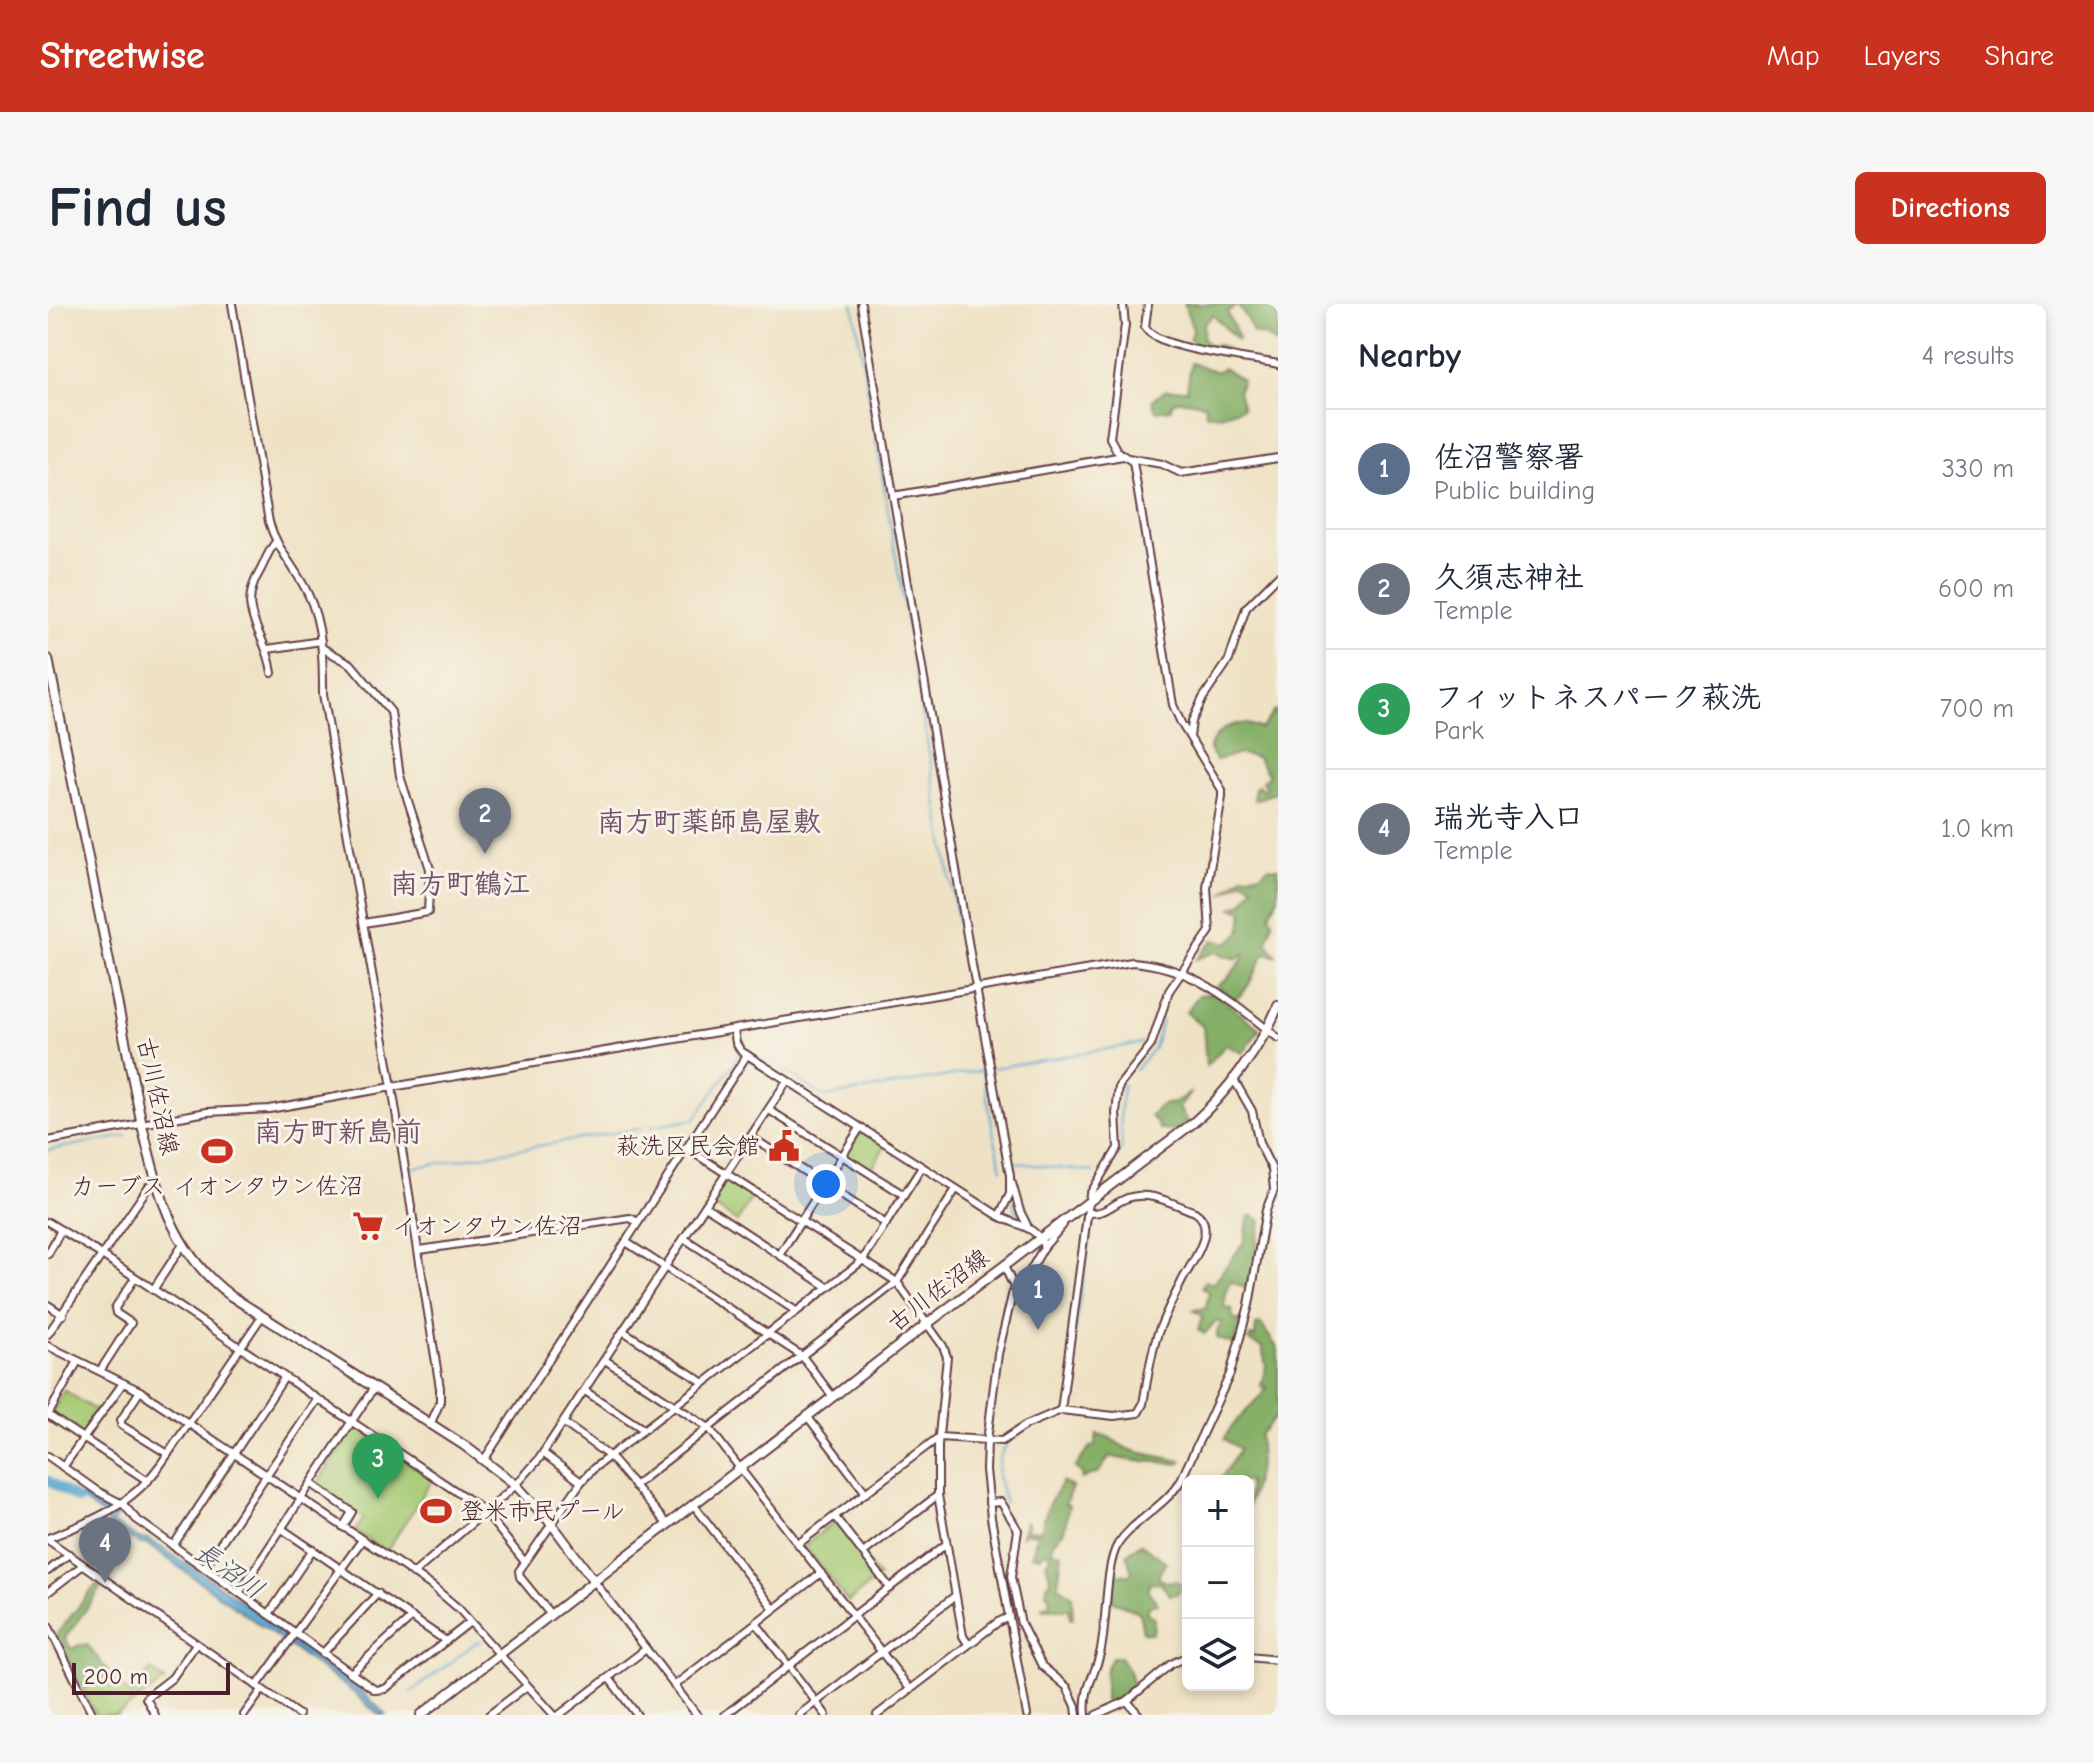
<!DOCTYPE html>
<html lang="en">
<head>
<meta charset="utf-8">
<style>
	body { margin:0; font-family:"Comic Neue","Klee One",sans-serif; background:#f6f6f7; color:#1f2937 }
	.controls { position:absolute; right:24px; bottom:24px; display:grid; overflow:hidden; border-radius:12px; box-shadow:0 4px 12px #0003 }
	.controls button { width:72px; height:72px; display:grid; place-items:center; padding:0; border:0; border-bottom:2px solid #e0e1e3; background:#fff; color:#1f2937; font:40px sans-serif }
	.scale { position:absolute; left:24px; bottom:20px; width:158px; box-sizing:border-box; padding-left:8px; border:4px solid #4a1f2b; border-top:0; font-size:22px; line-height:28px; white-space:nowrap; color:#4a1f2b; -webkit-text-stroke:6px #f7f3e8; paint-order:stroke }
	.you { position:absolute; left:778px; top:880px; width:28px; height:28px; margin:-20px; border:6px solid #fff; border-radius:50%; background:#1a73e8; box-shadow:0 0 0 12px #1a73e833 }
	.badge { display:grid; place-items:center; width:52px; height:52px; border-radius:50%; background:#c8321e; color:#fff; font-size:26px; font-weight:700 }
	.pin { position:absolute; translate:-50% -66px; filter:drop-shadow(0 2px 4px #0008) }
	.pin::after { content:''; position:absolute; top:42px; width:28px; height:24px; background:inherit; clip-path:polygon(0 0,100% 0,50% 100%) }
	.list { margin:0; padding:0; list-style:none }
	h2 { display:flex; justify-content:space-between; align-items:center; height:104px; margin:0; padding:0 32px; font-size:34px }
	h2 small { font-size:26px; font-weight:400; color:#747a83 }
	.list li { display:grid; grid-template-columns:52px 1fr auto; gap:24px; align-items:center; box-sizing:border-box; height:120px; padding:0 32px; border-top:2px solid #e0e1e3 }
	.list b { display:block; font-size:30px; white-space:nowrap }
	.list p { margin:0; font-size:26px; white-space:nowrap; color:#747a83 }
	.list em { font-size:26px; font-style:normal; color:#747a83 }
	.icon { flex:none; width:44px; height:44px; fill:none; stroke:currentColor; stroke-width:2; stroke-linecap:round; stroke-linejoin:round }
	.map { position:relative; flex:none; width:1230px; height:1411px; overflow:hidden; border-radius:12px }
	header { display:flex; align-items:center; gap:48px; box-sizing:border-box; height:112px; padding:0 40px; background:#c8321e; color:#fff }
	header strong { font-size:38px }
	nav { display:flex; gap:44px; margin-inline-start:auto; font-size:28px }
	.intro { display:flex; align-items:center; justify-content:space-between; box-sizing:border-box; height:192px; padding:0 48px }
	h1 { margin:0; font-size:56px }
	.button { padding:20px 36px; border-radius:12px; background:#c8321e; color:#fff; font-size:28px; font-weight:700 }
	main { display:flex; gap:48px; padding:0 48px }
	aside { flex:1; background:#fff; border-radius:12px; box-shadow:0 4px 12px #0003 }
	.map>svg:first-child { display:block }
</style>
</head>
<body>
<header>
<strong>Streetwise</strong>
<nav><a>Map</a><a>Layers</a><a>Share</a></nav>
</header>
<div class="intro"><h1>Find us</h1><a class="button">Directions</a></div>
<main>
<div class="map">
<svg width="1230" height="1411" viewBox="0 0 1230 1411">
	<rect width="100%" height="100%" fill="#f7f3e8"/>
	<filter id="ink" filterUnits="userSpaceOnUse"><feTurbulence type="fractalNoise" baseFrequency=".0125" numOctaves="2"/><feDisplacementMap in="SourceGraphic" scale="16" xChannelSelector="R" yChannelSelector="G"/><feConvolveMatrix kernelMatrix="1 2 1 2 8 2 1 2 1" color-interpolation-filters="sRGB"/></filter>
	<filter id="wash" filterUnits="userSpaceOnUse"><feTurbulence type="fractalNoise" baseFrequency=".006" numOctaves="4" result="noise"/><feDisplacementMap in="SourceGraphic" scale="32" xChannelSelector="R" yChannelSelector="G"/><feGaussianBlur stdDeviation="1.8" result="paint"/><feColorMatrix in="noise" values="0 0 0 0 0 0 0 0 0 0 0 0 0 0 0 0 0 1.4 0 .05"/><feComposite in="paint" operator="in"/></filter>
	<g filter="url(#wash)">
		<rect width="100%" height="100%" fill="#efe2c4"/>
		<g fill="#a7cb75" stroke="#787550" stroke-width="2">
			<path d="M 814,827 L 837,842 L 822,867 L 798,851 L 797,848 L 810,828 Z"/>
			<path d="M 678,876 L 682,876 L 705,891 L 689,918 L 663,900 Z"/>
			<path d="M 16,1086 L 51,1109 L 35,1132 L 3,1111 Z"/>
			<path d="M 306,1123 L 385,1175 L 338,1248 L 307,1227 L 316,1214 L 268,1182 Z"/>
			<path d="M 785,1218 L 788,1218 L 831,1273 L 800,1298 L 757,1242 Z"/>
			<path d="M 103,1366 L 117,1377 L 69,1411 L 48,1411 L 35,1385 L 57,1372 L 84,1391 Z"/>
		</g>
		<g fill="#85af66" stroke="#686748" stroke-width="2">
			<path d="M 1136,0 L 1230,0 L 1230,42 L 1217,32 L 1205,29 L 1199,14 L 1189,1 L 1179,8 L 1191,34 L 1189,36 L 1165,11 L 1156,20 L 1155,34 L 1161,42 L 1172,41 L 1183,48 L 1152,44 L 1141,35 L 1145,26 Z"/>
			<path d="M 1143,59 L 1169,68 L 1175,64 L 1194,76 L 1190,87 L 1195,104 L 1172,111 L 1158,110 L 1157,100 L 1132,96 L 1124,99 L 1123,105 L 1108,107 L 1104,96 L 1118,86 L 1139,86 Z"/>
			<path d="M 1226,407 L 1230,409 L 1230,488 L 1206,496 L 1206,486 L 1210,481 L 1215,486 L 1218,484 L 1215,477 L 1221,471 L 1208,453 L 1192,450 L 1168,456 L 1161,444 C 1171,421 1190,414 1213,425 Z"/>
			<path d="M 1220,563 L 1230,564 L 1230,593 L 1222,611 L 1225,617 L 1219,638 L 1228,651 L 1217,649 C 1207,665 1203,685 1187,695 L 1169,682 L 1179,675 L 1196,654 L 1196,650 L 1188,655 L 1168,648 L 1149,655 L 1165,636 L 1180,639 L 1192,628 L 1196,607 L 1184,604 L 1195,599 L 1205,583 L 1196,576 L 1174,590 L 1195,571 L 1213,570 Z"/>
			<path d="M 1166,689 L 1212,725 L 1195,749 L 1178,741 L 1158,762 L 1155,723 L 1138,708 L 1151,691 Z"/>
			<path d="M 1143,788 L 1131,804 L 1139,817 L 1128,826 L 1111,825 L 1110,820 L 1102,812 L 1113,801 L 1126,799 Z"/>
			<path d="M 1201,912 L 1206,912 L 1213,917 L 1201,986 L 1183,977 L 1178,989 L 1176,1004 L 1184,1005 L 1185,1013 L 1189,1017 L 1194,1015 L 1187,1041 L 1169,1034 L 1169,1028 L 1174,1018 L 1168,1018 L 1156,1030 L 1150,1025 L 1155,1012 L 1145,1006 L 1158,1004 L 1161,988 L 1154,983 L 1157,977 L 1165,980 L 1196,938 Z"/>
			<path d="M 1213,1020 L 1230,1045 L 1230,1110 L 1212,1131 L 1212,1157 L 1200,1204 L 1200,1177 L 1171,1177 L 1192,1145 L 1176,1135 C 1186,1114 1206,1103 1219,1084 L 1213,1082 L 1218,1063 L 1214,1043 L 1201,1037 L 1202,1032 L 1207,1033 L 1208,1021 Z"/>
			<path d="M 1049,1130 C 1066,1132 1068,1141 1083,1146 C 1099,1151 1117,1153 1134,1157 L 1132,1160 C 1109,1157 1083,1159 1062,1152 L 1051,1168 L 1033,1175 L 1034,1169 L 1027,1164 L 1042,1143 L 1047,1142 Z"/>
			<path d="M 1014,1178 L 1024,1183 L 1017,1200 L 1021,1201 L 1016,1227 L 1005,1238 L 1004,1247 L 1014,1249 L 1010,1281 L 1024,1291 L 1025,1315 L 1022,1315 L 1021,1305 L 994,1305 L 994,1303 L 1002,1300 L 1001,1291 L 998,1289 L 999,1281 L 1003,1277 L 998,1258 L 1003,1254 L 998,1247 L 992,1252 L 984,1252 L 989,1230 L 977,1229 L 974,1232 L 977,1218 L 980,1218 L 980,1226 L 993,1227 L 1000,1202 Z"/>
			<path d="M 1092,1239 L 1118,1258 L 1111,1270 L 1111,1274 L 1118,1278 L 1127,1277 L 1133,1280 L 1131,1288 L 1123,1292 L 1112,1279 L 1102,1278 L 1100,1287 L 1110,1300 L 1102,1301 L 1098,1308 L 1106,1314 L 1105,1329 L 1095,1328 L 1091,1308 L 1063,1296 L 1065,1270 L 1081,1271 L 1084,1269 L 1079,1251 Z"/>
			<path d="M 52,1276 L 57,1279 L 17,1334 L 23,1345 L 31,1341 L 39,1341 L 60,1367 L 35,1385 L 8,1331 Z"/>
			<path d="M 1064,1353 L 1072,1353 L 1081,1367 L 1086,1386 L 1077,1395 L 1057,1403 L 1057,1368 Z"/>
		</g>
		<path fill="#52a3cd" stroke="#4e617c" stroke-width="2" d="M 42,1190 L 69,1213 L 64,1219 L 91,1235 L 100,1235 L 161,1274 L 249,1337 L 303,1377 L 338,1411 L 331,1411 L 301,1385 L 99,1240 L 92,1240 L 59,1221 L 59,1215 L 37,1198 Z"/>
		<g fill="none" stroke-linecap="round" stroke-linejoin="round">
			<g stroke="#52a3cd" stroke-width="2">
				<path d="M 805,0 L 920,679"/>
				<path d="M 922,689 L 945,827 L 954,865"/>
				<path d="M 946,764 L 1094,739"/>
				<path d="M 1087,766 L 1106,744 L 1114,717"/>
				<path d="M 738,767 L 777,793 L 935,766"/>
				<path d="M 602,823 L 647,815 L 692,751"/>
				<path d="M 0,846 L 78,832"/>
				<path d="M 963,858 L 1046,868"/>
				<path d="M 363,864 L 594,824"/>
				<path d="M 1054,877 L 1074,844 L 1072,807 L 1075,781"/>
				<path d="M 964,897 L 972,915"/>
				<path d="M 1045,906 L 1053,894"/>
				<path d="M 1023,1056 L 1044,912"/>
				<path d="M 957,1199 C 948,1174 945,1151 967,1132"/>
				<path d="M 462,1354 L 508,1407"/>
				<path d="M 362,1389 L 430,1337 L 433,1338"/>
			</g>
			<path stroke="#52a3cd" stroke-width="9" d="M 0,1176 L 30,1196 L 39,1192 L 47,1198"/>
		</g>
	</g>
	<g filter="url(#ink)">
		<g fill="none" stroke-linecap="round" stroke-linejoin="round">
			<defs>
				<g id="minor">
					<path d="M 184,0 L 221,218 C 229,246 248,264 260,290 C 275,322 275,356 275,390 L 344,783 L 1084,658 C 1147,663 1182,696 1230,734"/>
					<path d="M 813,0 L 924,661 L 962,872 L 962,890 L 951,912"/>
					<path d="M 1100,0 L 1097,23 C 1108,46 1203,54 1230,60"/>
					<path d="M 1080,154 L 1114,160 L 1133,169 L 1230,154"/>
					<path d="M 845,192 L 1075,152"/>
					<path d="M 274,344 L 303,360 L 343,408 L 352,472 L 382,565 L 380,608 L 316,619"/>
					<path d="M 220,345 L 273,337"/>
					<path d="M 224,369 C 219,327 186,310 212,267 C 217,258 220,247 227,239"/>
					<path d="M 1142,433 L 1144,417 L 1155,394 L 1181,356 L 1198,304 L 1230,272"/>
					<path d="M 686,726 L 688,739 L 693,747 L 951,912 C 968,922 989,921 996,943"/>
					<path d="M 721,806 L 856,891"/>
					<path d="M 703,833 L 838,920"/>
					<path d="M 0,837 L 159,808 L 221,805 L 344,783 L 392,1084 L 392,1098 L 382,1121"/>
					<path d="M 638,844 L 849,978 L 895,1042 L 899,1053 L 890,1141 L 890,1191 L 915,1332 L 920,1340"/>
					<path d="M 964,879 L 972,907 L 979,921"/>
					<path d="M 657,902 L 780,983"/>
					<path d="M 0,918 L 54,951 L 418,1194 L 436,1207 L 476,1257"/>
					<path d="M 637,935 L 748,1007"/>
					<path d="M 578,938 L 754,1052 L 785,1093"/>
					<path d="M 372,946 L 582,914 L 590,918"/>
					<path d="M 0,950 L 13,926"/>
					<path d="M 732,950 L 812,824"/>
					<path d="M 956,962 L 966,983 L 950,1050 L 939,1137 L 938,1166 L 943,1214 L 979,1411"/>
					<path d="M 105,986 L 134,942"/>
					<path d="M 968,991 L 996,943 L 1015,921"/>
					<path d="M 0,1001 L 15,1011"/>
					<path d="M 575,1027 L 655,1078"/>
					<path d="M 0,1030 L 101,882 L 108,878"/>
					<path d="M 0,1042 L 92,1087 L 384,1282 L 411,1305 L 506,1411"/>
					<path d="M 557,1056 L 661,1124 L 862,1385"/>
					<path d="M 52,1067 L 83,1019 L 68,1009 L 67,1004 L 87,974"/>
					<path d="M 92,1087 L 73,1116 L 73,1121 L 120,1150"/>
					<path d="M 537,1087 L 595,1125"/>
					<path d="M 1013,1106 L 1042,890 L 1070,844 L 1068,809 L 1071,782 L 1103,741 L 1121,687 L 1162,627 L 1159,583 L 1174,493 L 1174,486 L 1133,419 L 1125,401 L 1085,158 L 1069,147 L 1062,134 L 1077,21 L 1075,0"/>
					<path d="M 0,1111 L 100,1177"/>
					<path d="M 0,1111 L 30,1057"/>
					<path d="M 759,1112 L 818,1189"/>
					<path d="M 516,1119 L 561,1152 L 619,1220"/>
					<path d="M 495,1149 L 533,1178"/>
					<path d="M 0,1152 L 49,1187 L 74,1200"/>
					<path d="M 436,1156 L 699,751"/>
					<path d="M 15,1163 L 75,1079"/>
					<path d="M 264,1180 L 304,1208 L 295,1223"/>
					<path d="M 587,1181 L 849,978 L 908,885"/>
					<path d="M 941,1199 L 953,1198 L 970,1226 L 963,1273 L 973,1320 L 994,1362 L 1019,1383 L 1028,1402 L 1029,1411"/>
					<path d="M 75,1200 L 88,1215 L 327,1386 L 337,1385 L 422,1318"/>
					<path d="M 645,1200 L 726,1305"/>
					<path d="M 787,1213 L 842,1284"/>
					<path d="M 234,1225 L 398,1337"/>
					<path d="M 0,1234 C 45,1217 84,1201 113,1160 L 214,1012"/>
					<path d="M 0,1236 L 251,1411"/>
					<path d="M 750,1240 L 891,1133 L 954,1137 L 978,1121 L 1013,1106 L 1066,1112 L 1090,1109 L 1095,1100 C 1099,1078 1102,1054 1109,1032 C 1115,1013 1126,993 1135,975 C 1144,958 1171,923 1147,908 C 1125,900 1100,885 1077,895 C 1063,901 1057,910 1041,909"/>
					<path d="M 125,1242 L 236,1074"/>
					<path d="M 815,1249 L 890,1191"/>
					<path d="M 156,1264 L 269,1096"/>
					<path d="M 0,1267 L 21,1250"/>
					<path d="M 365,1270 L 468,1181 L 491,1155 L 739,777"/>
					<path d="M 546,1277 L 649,1411"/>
					<path d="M 0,1288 L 35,1261"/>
					<path d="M 191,1289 L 325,1085"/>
					<path d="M 221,1310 L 265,1245"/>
					<path d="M 503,1311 L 472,1273 L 471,1267 L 533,1178 L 546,1164 L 814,957 L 874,863"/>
					<path d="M 708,1319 L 778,1411"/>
					<path d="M 0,1321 L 45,1411"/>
					<path d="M 275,1349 L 330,1289"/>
					<path d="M 1200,1353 L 1230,1356"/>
					<path d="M 303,1369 L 364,1313"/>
					<path d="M 561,1374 L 589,1411"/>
					<path d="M 209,1382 L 314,1236"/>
					<path d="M 626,1382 L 773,1269"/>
					<path d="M 1079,1397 L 1091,1411"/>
					<path d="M 107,1411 L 98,1394 L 124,1374 L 148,1340"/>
					<path d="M 196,1411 L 214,1386"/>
					<path d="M 441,1411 L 479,1382"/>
					<path d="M 511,1411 L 598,1345"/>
					<path d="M 677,1411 L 897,1241"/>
					<path d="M 751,1411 L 907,1292"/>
					<path d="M 829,1411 L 950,1318 L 961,1313"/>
					<path d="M 1038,1411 C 1035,1382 1048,1372 1053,1345 C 1059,1318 1057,1261 1070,1240 C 1086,1216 1116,1203 1132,1178 L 1182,1070 L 1201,1001 L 1218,906 L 1226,886 L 1224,865 L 1211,839 L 1204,807 L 1185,774"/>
					<path d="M 1048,1411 L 1079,1397 L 1123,1360 L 1140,1352"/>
				</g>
				<g id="major">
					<path d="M 0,355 L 94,821 C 111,890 123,947 183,992 L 417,1142 L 468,1181 L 503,1219 L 546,1277"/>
					<path d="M 373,1411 L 879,1020 L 1145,819 C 1178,790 1214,742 1230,702"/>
				</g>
			</defs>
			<use href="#minor" stroke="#633c42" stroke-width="10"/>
			<use href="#major" stroke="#633c42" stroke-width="12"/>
			<use href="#minor" stroke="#fff" stroke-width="6"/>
			<use href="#major" stroke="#fff" stroke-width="8"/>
		</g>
	</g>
	<defs>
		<symbol id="civic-bare" viewBox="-9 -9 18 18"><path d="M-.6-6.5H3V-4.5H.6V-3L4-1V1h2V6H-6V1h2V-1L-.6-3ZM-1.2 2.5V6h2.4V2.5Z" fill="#c8321e" stroke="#f7f3e8" stroke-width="2.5" paint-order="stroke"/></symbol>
		<symbol id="stadium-bare" viewBox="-9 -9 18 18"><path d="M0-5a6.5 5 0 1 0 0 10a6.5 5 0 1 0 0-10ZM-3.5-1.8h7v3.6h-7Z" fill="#c8321e" stroke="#f7f3e8" stroke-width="2.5" paint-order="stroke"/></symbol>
		<symbol id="supermarket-bare" viewBox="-9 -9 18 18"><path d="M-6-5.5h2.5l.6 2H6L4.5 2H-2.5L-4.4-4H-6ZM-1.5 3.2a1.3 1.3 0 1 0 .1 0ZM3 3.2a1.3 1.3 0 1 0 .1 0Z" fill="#c8321e" stroke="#f7f3e8" stroke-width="2.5" paint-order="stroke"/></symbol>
	</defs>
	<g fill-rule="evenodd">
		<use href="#civic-bare" x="714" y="820" width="44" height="44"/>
		<use href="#stadium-bare" x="147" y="825" width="44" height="44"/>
		<use href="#supermarket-bare" x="298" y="900" width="44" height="44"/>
		<use href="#stadium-bare" x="366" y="1185" width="44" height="44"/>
	</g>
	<g text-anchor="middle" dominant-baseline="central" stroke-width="6" stroke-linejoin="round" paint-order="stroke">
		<g font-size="24" fill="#4a1f2b" stroke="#f7f3e8">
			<text transform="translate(110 792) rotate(78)">古川佐沼線</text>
			<text transform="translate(890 986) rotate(-37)">古川佐沼線</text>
		</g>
		<g font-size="24" fill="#4a1f2b" stroke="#f7f3e8" text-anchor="start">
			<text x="712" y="842" text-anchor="end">萩洗区民会館</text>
			<text x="169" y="882" text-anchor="middle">カーブス イオンタウン佐沼</text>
			<text x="344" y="922">イオンタウン佐沼</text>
			<text x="412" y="1207">登米市民プール</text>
		</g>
		<g font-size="26" font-style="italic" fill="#4d546c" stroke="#f7f3e8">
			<text transform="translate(181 1267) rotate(35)">長沼川</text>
		</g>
		<g font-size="28" font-weight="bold" fill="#73526a" stroke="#f7f3e8">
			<text x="661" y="518">南方町薬師島屋敷</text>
			<text x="412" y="580">南方町鶴江</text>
			<text x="290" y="828">南方町新島前</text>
		</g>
	</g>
</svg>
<div class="controls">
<button>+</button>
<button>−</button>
<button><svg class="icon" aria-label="layers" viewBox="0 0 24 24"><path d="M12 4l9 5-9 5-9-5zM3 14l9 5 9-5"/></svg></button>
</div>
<div class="scale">200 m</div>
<div class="you"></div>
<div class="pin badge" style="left:990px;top:1026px;background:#5c6f8a">1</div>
<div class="pin badge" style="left:437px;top:550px;background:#6b7280">2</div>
<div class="pin badge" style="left:330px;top:1195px;background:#2e9e5b">3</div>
<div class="pin badge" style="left:57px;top:1279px;background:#6b7280">4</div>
</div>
<aside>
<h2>Nearby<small>4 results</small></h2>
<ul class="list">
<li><span class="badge" style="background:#5c6f8a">1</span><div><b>佐沼警察署</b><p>Public building</p></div><em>330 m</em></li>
<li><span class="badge" style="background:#6b7280">2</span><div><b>久須志神社</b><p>Temple</p></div><em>600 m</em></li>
<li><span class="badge" style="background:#2e9e5b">3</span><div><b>フィットネスパーク萩洗</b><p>Park</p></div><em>700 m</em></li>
<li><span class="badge" style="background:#6b7280">4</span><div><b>瑞光寺入口</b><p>Temple</p></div><em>1.0 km</em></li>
</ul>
</aside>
</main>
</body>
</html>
